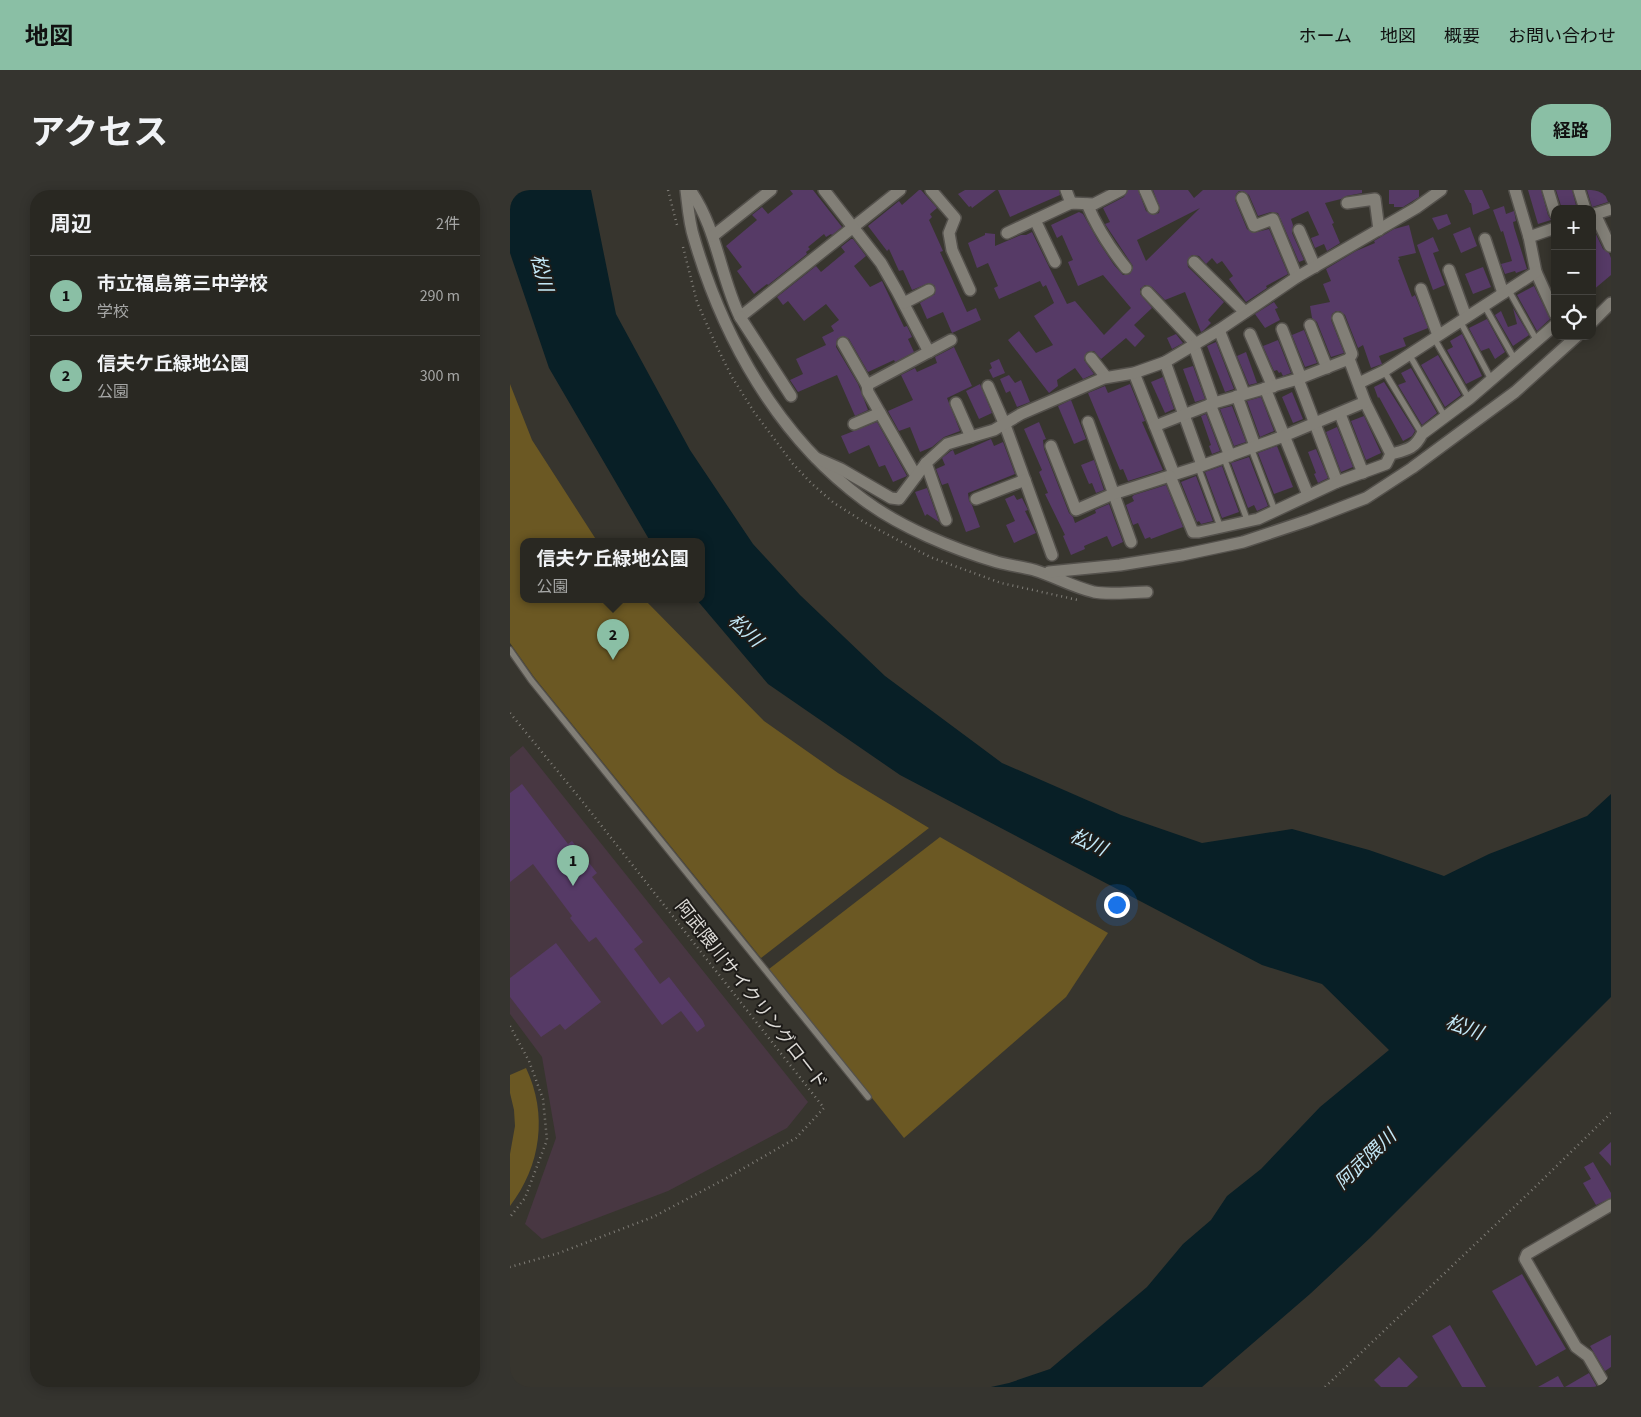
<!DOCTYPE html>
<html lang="ja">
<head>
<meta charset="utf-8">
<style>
	body { margin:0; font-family:"Source Sans 3","Noto Sans JP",sans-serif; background:#35342f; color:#f1f3f6 }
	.controls { position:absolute; right:15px; top:15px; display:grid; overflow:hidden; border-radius:10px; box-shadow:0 2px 12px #0003 }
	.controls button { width:45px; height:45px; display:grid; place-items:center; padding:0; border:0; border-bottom:1px solid #454440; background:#292822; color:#f1f3f6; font:25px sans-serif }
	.you { position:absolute; left:606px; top:714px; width:18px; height:18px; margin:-12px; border:4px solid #fff; border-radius:50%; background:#1a73e8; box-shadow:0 0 0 8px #1a73e833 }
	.badge { display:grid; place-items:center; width:32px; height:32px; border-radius:50%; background:#8abfa5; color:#111; font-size:16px; font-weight:700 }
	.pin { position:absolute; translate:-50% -41px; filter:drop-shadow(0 1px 2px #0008) }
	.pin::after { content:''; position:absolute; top:26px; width:18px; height:15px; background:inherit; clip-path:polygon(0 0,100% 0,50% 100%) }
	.popup { position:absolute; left:10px; top:348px; width:185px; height:65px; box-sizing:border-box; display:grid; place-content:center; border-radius:10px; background:#292822; filter:drop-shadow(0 1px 4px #0005); font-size:16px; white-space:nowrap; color:#a5a6a5 }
	.popup b { font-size:19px; color:#f1f3f6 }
	.popup::after { content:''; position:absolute; left:50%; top:100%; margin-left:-10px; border:10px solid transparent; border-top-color:#292822 }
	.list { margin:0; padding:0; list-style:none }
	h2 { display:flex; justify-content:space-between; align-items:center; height:65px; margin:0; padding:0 20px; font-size:21px }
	h2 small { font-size:16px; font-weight:400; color:#a5a6a5 }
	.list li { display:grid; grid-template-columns:32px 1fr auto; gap:15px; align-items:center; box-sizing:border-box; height:80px; padding:0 20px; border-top:1px solid #454440 }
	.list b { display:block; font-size:19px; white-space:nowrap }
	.list p { margin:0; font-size:16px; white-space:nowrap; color:#a5a6a5 }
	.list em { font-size:16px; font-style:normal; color:#a5a6a5 }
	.icon { flex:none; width:28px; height:28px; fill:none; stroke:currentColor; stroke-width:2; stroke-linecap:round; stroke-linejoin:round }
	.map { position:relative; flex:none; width:1101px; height:1197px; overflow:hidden; border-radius:20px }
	header { display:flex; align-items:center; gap:30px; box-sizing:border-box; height:70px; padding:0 25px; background:#8abfa5; color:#111 }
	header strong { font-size:24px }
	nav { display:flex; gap:28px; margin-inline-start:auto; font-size:18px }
	.intro { display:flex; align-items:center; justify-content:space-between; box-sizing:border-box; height:120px; padding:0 30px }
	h1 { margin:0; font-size:35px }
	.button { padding:12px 22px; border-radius:20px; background:#8abfa5; color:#111; font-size:18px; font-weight:700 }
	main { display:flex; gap:30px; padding:0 30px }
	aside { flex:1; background:#292822; border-radius:20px; box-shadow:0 2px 12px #0003 }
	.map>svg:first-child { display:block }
</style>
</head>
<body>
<header>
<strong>地図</strong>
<nav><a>ホーム</a><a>地図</a><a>概要</a><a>お問い合わせ</a></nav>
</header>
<div class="intro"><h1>アクセス</h1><a class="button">経路</a></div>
<main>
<aside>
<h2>周辺<small>2件</small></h2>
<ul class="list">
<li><span class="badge">1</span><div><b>市立福島第三中学校</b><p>学校</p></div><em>290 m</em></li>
<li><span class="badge">2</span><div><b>信夫ケ丘緑地公園</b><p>公園</p></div><em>300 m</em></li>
</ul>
</aside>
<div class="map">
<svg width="1101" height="1197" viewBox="0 0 1101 1197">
	<rect width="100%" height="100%" fill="#37352e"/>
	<path fill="#483742" d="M 13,556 L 298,912 L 277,938 L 158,1001 L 32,1049 L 15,1034 L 46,948 L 32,867 L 0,824 L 0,567 Z"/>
	<g fill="#6b5823">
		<path d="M 0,194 L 22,250 L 87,351 L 14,351 L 14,409 L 134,409 L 254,531 L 328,583 L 419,638 L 251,768 L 24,487 L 0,453 Z"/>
		<path d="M 430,647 L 598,743 L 556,807 L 394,948 L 259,779 Z"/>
		<path d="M 16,878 C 38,924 31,976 0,1016 L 0,964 L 5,936 L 4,920 L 0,903 L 0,885 Z"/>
	</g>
	<path fill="#081f26" d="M 0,0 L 81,0 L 106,124 L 180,260 L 243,354 L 290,405 L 375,486 L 492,573 L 611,625 L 692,653 L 782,639 L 859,660 L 934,686 L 979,664 L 1077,626 L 1101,604 L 1101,807 L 860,1048 L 800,1104 L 692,1197 L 481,1197 L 499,1193 L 540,1179 L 637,1097 L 673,1054 L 701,1030 L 717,1006 L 751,979 L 810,917 L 879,860 L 812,794 L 752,775 L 390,585 L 258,494 L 186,409 L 192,409 L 192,351 L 140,351 L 39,178 L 0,63 Z"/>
	<g fill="#563a66" fill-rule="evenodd">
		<path d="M 280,0 L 303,0 L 332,37 L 322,45 L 321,44 L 316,47 L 314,44 L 298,57 L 300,59 L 296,62 L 297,64 L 258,95 L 257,94 L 244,104 L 227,81 L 232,77 L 216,56 L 247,30 L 242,25 L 252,17 L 258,24 L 283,4 Z"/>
		<path d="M 409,0 L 411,0 L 427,18 L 420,24 L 422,27 L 419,30 L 433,61 L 430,62 L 457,122 L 466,118 L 471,130 L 442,143 L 433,122 L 417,129 L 410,113 L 425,104 L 425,96 L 419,93 L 402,100 L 394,82 L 393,80 L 389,81 L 379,59 L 377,61 L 358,36 L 389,11 L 392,15 Z"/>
		<path d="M 455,0 L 486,0 L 462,18 L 461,16 L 459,17 L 448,4 Z"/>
		<path d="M 488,0 L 549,0 L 550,5 L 500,27 Z"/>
		<path d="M 618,0 L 628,0 L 636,21 L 643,25 L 649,23 L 650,18 L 643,0 L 678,0 L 684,8 L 693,0 L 852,0 L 852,3 L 836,6 L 831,9 L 815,13 L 824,33 L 822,34 L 830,53 L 817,61 L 814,54 L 805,58 L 801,48 L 809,45 L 798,21 L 781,29 L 783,35 L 782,43 L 794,70 L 789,72 L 768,23 L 761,22 L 748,26 L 739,5 L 733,1 L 729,1 L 726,4 L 725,10 L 737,39 L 743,43 L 759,39 L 778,84 L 756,96 L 757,98 L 736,112 L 719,89 L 723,86 L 712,71 L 707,74 L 702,68 L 696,74 L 689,66 L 682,65 L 677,71 L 678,77 L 714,112 L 698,130 L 701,133 L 693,141 L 691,142 L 675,102 L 655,110 L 642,97 L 635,95 L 630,99 L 630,104 L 642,118 L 624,135 L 635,146 L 625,157 L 616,148 L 591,169 L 584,161 L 577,162 L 574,170 L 584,184 L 573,189 L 565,178 L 547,190 L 548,196 L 539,203 L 498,150 L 509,141 L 526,163 L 543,155 L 524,126 L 544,113 L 536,95 L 533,97 L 530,91 L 489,109 L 484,98 L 488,96 L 478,73 L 467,78 L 458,53 L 475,45 L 475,43 L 485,44 L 485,56 L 511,45 L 516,45 L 522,42 L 557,114 L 565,111 L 594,145 L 621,118 L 593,85 L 568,96 L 558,72 L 563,70 L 552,45 L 547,48 L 541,35 L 569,22 L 573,24 L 588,51 L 604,75 L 613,85 L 620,84 L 623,76 L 595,34 L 600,32 L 593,18 L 614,7 ZM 690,18 L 636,71 L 627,50 Z"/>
		<path d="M 879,0 L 909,0 L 909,7 L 893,17 L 884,17 L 884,14 L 879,14 Z"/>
		<path d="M 954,0 L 972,0 L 980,18 L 963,25 L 961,13 L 960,13 Z"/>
		<path d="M 1018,0 L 1031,0 L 1038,25 L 1041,30 L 1028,34 Z"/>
		<path d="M 1046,0 L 1062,0 L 1067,19 L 1052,19 Z"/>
		<path d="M 1077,0 L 1093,0 L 1098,12 L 1082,17 Z"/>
		<path d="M 994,16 L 996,24 L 1004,21 L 1006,31 L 1003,32 L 1004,37 L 1017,79 L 1006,83 L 1005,81 L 995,84 L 991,74 L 1002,71 L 993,41 L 991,42 L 983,20 Z"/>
		<path d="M 937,24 L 941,34 L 928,40 L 922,28 Z"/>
		<path d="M 899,35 L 906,63 L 888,67 L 890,69 L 888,70 L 902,107 L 905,105 L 918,138 L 893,148 L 896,156 L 869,166 L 872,174 L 861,178 L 853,155 L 848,158 L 835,125 L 830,121 L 826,121 L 822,124 L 821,130 L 834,163 L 821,167 L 807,132 L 802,128 L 800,116 L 820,112 L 813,94 L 821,91 L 816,79 L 846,61 L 865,53 L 864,51 L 884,39 Z"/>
		<path d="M 1082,36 L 1093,59 L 1099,63 L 1101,68 L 1101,85 L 1082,101 Z"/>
		<path d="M 960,37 L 967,56 L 951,63 L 943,44 Z"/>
		<path d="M 923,47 L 929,61 L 923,63 L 935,95 L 923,100 L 907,55 Z"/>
		<path d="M 341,49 L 343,49 L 356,66 L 344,76 L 360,97 L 372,91 L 394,137 L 397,136 L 402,147 L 398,149 L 404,162 L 385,172 L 384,170 L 358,182 L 339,149 L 334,146 L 327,149 L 326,157 L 348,194 L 358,220 L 345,226 L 327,185 L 288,202 L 280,190 L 293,184 L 286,169 L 316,155 L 312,147 L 324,141 L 321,136 L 329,130 L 316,114 L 294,131 L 278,111 L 273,115 L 267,107 L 306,76 L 311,82 L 335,62 L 331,57 Z"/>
		<path d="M 973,77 L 981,97 L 963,104 L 955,84 Z"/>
		<path d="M 1024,96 L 1040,129 L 1027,141 L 1007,105 Z"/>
		<path d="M 764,112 L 768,118 L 765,119 L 770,130 L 755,138 L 745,124 Z"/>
		<path d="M 1003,118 L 1019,145 L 1003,156 L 985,125 L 991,121 L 998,137 L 1007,134 Z"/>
		<path d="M 977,129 L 995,162 L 985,169 L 979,158 L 971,161 L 959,138 Z"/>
		<path d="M 794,140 L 807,173 L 795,177 L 782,145 Z"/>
		<path d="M 666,144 L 673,153 L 662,159 L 657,148 Z"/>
		<path d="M 952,144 L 972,186 L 956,194 L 937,160 L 943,157 L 940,151 Z"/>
		<path d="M 768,150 L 781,183 L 773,186 L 771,182 L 769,183 L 767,180 L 764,181 L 753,156 Z"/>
		<path d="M 706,152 L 724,199 L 715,202 L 697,156 Z"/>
		<path d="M 444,157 L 462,196 L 437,208 L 450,241 L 434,247 L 422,257 L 410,262 L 400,237 L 389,241 L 378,221 L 403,210 L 391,185 L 405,178 L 407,182 L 427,173 L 425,167 Z"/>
		<path d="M 736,162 L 747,193 L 739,195 L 727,166 Z"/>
		<path d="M 928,165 L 951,205 L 935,217 L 911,175 Z"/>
		<path d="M 489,169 L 495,183 L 483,188 L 479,180 L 482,178 L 480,173 Z"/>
		<path d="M 683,176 L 695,209 L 685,212 L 673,179 Z"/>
		<path d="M 901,178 L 927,223 L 912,235 L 888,195 L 896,192 L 891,183 Z"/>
		<path d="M 499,185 L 505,193 L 511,190 L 520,212 L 507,217 L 500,201 L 496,203 L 490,189 Z"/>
		<path d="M 653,187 L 664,219 L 655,223 L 641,192 Z"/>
		<path d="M 874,192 L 905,241 L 902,246 L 893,251 L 869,207 L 868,208 L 864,197 Z"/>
		<path d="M 470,194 L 482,223 L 469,229 L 456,201 Z"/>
		<path d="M 620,194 L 635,231 L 632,232 L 653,280 L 618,291 L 613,279 L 610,280 L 578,203 L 595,196 L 598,203 Z"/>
		<path d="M 782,202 L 793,229 L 783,233 L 772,207 Z"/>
		<path d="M 751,207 L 764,241 L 750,247 L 737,211 Z"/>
		<path d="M 561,210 L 576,249 L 564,254 L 548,216 Z"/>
		<path d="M 722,216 L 736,252 L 724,256 L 710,219 Z"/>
		<path d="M 696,224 L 710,261 L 702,264 L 699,256 L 701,255 L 691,226 Z"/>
		<path d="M 854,226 L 871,263 L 856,270 L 841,231 Z"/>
		<path d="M 367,232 L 397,286 L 383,292 L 375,275 L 369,277 L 359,255 L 339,264 L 331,246 Z"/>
		<path d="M 529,232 L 536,249 L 533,250 L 534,259 L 559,323 L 563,327 L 565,333 L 586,323 L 585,320 L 599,314 L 613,352 L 602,357 L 597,346 L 574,356 L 575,359 L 561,365 L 553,346 L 555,345 L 535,304 L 538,303 L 529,282 L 532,280 L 514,239 Z"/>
		<path d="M 827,237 L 843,277 L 831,282 L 816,242 Z"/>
		<path d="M 481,249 L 484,256 L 493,252 L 505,284 L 458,303 L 459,311 L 462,315 L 470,337 L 456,342 L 438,293 L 432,295 L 426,279 L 435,275 L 432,268 L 441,261 L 443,260 L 445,265 Z"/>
		<path d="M 767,256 L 783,297 L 764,304 L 748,263 Z"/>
		<path d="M 806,259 L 818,288 L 808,293 L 804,284 L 806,283 L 798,262 Z"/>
		<path d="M 739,267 L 758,316 L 747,321 L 744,315 L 738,318 L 721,273 Z"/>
		<path d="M 584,270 L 594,300 L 586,303 L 582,293 L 579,294 L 571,275 Z"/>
		<path d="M 712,276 L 729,322 L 712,328 L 695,282 Z"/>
		<path d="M 686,286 L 703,331 L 691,334 L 689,331 L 687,332 L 671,292 Z"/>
		<path d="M 656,295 L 673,337 L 641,349 L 640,347 L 635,349 L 628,333 L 623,335 L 616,315 L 624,311 L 622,307 L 624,305 Z"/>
		<path d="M 417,298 L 429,332 L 417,324 L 415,326 L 405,302 Z"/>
		<path d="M 504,305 L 507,310 L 512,308 L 518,320 L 515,321 L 526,343 L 504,353 L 496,335 L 505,331 L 495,309 Z"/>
		<path d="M 12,594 L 58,654 L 62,651 L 87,683 L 82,687 L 133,752 L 124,759 L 150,794 L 159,787 L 193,831 L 195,836 L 187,842 L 171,821 L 152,835 L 86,747 L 79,752 L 60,728 L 62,726 L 23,674 L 0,692 L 0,603 Z"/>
		<path d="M 46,753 L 91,812 L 55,840 L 50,834 L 31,847 L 0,807 L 0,788 Z"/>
		<path d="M 1101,952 L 1101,976 L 1089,963 Z"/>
		<path d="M 1083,972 L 1101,1003 L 1101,1008 L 1086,1015 L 1073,993 L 1081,989 L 1074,977 Z"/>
		<path d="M 1012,1084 L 1056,1159 L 1026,1176 L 982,1101 Z"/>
		<path d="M 940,1135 L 976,1197 L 952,1197 L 922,1146 Z"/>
		<path d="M 1101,1145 L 1101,1177 L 1095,1181 L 1080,1156 Z"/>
		<path d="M 889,1167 L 908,1187 L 897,1197 L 871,1197 L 864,1190 Z"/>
		<path d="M 1079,1183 L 1087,1197 L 1055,1197 Z"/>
		<path d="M 1048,1186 L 1054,1197 L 1028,1197 Z"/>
	</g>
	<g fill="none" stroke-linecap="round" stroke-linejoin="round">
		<defs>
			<g id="service">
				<path d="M 998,99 L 1027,151"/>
				<path d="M 974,115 L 1005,170"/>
				<path d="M 950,131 L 982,191"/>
				<path d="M 924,148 L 959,209"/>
				<path d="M 899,164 L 935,227"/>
				<path d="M 874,181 L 912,244"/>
				<path d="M 741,258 L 765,321"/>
				<path d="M 714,268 L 738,332"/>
				<path d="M 688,277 L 710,336"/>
				<path d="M 0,460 L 21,490 L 358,907"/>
			</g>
			<g id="minor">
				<path d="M 176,0 C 178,16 179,33 184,48 C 213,148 268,247 354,310 C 390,337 443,359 487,372 C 499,375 511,377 524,380 C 544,386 563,397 584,402 C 599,405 621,402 637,402"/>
				<path d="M 180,0 C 207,38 210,86 230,127 L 390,0"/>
				<path d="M 314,0 L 371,73 L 387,101 L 419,162"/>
				<path d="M 421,0 L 445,28 L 439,43 L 442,60 L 460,100"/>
				<path d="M 556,0 L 561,13"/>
				<path d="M 635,0 L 643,18"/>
				<path d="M 1005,0 L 1019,47 L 1026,82 L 1045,124"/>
				<path d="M 1038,0 L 1045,23"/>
				<path d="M 1069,0 L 1075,19"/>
				<path d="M 1100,0 L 1101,2"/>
				<path d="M 732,8 L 744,36 L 763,29 L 787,87"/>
				<path d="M 837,13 L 865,9 L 869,40"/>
				<path d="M 577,14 C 587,38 600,58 616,78"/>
				<path d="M 1085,24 L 1100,56"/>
				<path d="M 1082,25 L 1101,19"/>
				<path d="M 525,30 L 545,72"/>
				<path d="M 789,40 L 805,77"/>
				<path d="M 497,43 L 561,13 L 584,14 L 611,0"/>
				<path d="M 203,46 L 261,0"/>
				<path d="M 1019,47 L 1045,38"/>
				<path d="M 975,49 L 993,103"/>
				<path d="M 684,72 L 735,122"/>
				<path d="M 939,80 L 956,127"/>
				<path d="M 911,99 L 928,145"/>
				<path d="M 637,102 L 686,154"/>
				<path d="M 394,113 L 419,100"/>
				<path d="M 230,127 L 281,206"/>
				<path d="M 828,128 L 842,164 L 839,169"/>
				<path d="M 1082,132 L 1101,113"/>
				<path d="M 800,135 L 817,178"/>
				<path d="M 772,139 L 791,188"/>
				<path d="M 709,140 L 734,203"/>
				<path d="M 740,144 L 763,197"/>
				<path d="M 333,153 L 357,195 L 358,202 L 406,286"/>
				<path d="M 684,156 L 704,213"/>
				<path d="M 581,168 L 596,187"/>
				<path d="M 655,172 L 692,275"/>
				<path d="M 624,183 L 664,284"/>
				<path d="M 788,189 L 827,292"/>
				<path d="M 849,193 L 874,181 L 1026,82"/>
				<path d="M 357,195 L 441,150"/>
				<path d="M 478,196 L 495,235 L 542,365"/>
				<path d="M 755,198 L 798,305"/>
				<path d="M 727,206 L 745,256"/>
				<path d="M 855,212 L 881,264"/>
				<path d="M 446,213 L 461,247"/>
				<path d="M 700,214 L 720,266"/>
				<path d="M 830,224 L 853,283"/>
				<path d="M 578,232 L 621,352"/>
				<path d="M 344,234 L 370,223"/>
				<path d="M 541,256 L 566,320 L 603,304 L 688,277 L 774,246 L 855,212 L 839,169 L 788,189 L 704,213 L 645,236"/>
				<path d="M 306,268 L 331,279 L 381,308 L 389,309 L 416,273 L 437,254 L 484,240 L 511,224 L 594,188 L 624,183 L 655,172 L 709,140 L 787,87 L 906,18 L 931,0"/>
				<path d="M 416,273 L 436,330"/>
				<path d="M 660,286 L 683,342 L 689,342 L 748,329 L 827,292 L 876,274 L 881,264 C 896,260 905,259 912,244 L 959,209 L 1045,135"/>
				<path d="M 466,309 L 515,290"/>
				<path d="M 539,382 L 610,375 L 672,365 L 733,352 L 799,330 L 856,308 L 902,278 L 1005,202 L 1067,146"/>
				<path d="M 1096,1197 L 1078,1166 L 1066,1157 L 1015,1069 L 1017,1064 L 1101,1015"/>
			</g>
		</defs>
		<use href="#service" stroke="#54514c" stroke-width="8"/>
		<use href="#minor" stroke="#54514c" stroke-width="14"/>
		<g stroke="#807e78" stroke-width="2.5" stroke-dasharray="1 4" stroke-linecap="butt">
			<path d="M 158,0 L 167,35"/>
			<path d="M 173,57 L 187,112 L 206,155 L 222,187 L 244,222 L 283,274 L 302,294 L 324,313 L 354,332 L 420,367 L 491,393 L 568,410"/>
			<path d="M 0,523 L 72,611 L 314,918 L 286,948 L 215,989 L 143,1027 L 49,1063 L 0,1077"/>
			<path d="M 0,836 L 19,871 L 33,909 L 37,950 L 15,1008 L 0,1027"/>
			<path d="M 815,1197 L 1022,1000 L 1101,923"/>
		</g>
		<use href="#service" stroke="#827f77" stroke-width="5.5"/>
		<use href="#minor" stroke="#827f77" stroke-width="11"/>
	</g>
	<g text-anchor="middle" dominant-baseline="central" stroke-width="4" stroke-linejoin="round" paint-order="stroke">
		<g font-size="18" fill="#dcdad6" stroke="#1e1c19">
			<text transform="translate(241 805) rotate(52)">阿武隈川サイクリングロード</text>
		</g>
		<g font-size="19" font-style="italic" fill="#c3e8f7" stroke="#1e1c19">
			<text transform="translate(31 83) rotate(76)">松川</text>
			<text transform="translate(235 441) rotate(43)">松川</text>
			<text transform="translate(578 653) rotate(25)">松川</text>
			<text transform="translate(954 838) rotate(20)">松川</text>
			<text transform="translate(856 970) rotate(-44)">阿武隈川</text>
		</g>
	</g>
</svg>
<div class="controls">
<button>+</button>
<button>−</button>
<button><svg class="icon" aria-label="locate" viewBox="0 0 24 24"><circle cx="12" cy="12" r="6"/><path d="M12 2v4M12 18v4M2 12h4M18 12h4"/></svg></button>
</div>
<div class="you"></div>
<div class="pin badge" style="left:63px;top:696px">1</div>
<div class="pin badge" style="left:103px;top:470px">2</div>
<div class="popup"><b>信夫ケ丘緑地公園</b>公園</div>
</div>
</main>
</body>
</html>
